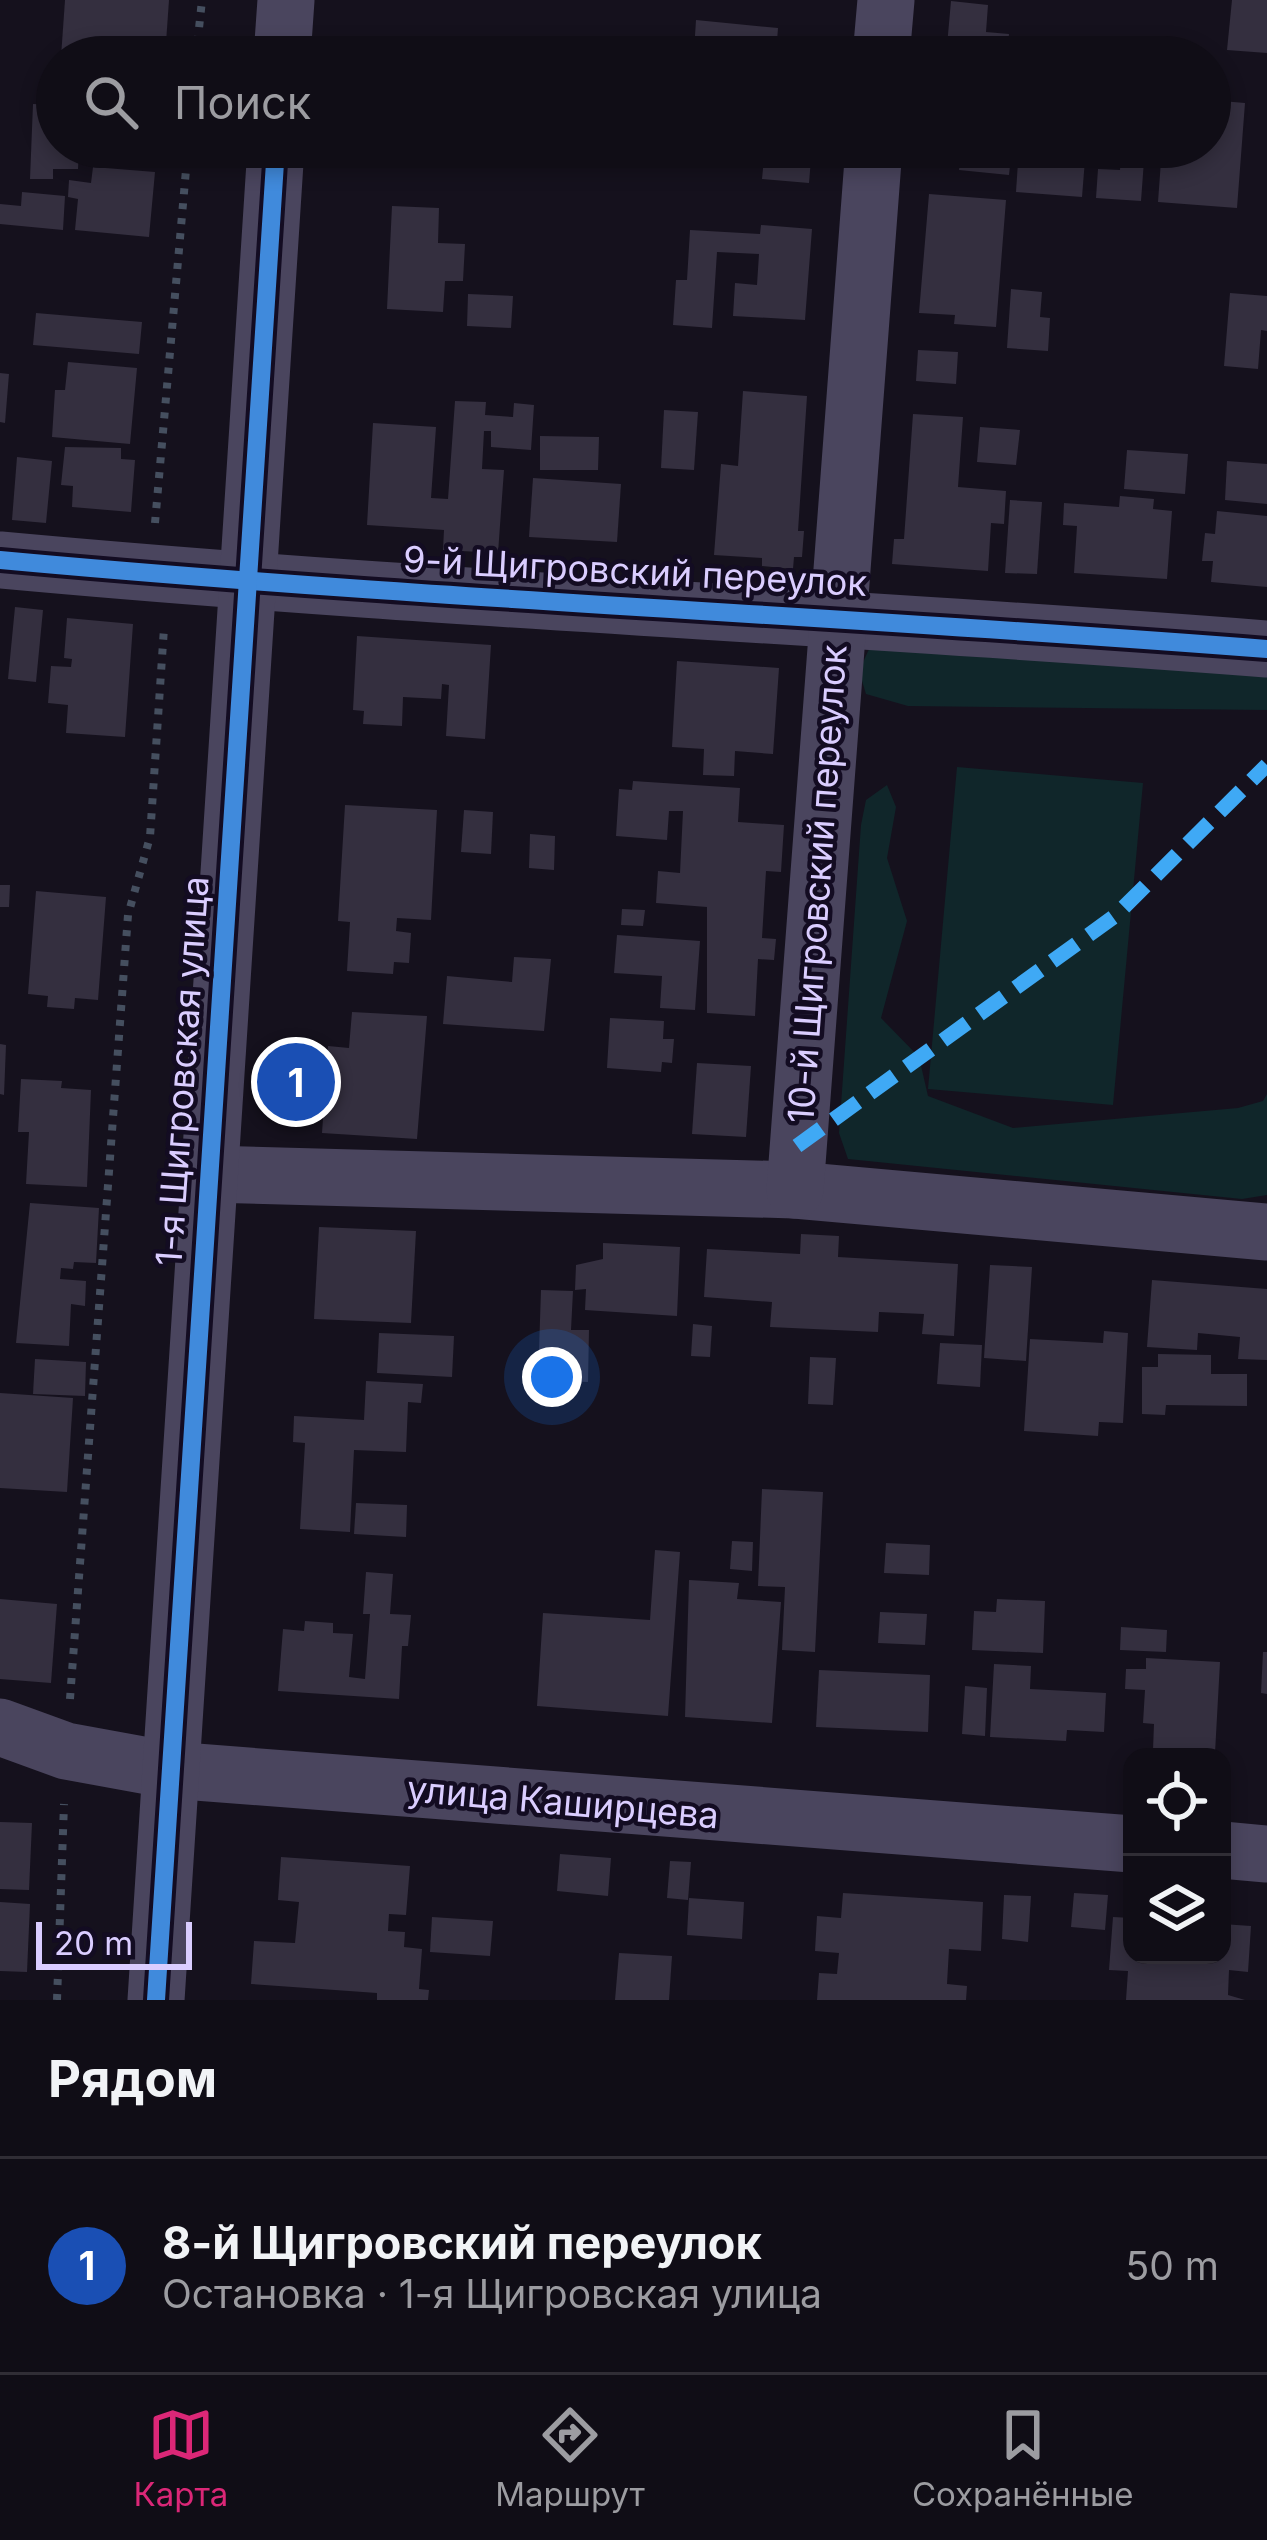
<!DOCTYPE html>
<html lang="ru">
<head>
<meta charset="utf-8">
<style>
	body { margin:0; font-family:Inter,sans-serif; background:#19161f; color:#f1f3f6 }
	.controls { position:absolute; right:36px; bottom:36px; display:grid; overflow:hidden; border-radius:24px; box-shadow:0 6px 18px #0003 }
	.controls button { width:108px; height:108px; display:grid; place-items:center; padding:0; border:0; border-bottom:3px solid #302d35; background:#100d16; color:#f1f3f6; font:60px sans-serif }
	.scale { position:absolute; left:36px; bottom:30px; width:156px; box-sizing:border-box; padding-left:12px; border:6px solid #dacdff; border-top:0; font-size:33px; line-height:42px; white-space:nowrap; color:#dacdff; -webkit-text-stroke:9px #130c22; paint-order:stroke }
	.you { position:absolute; left:552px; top:1377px; width:42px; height:42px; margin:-30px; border:9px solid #fff; border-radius:50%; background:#1a73e8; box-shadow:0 0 0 18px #1a73e833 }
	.badge { display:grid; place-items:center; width:78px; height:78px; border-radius:50%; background:#db2777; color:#fff; font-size:39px; font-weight:700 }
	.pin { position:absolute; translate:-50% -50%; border:6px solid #fff; box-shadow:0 3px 12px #0006 }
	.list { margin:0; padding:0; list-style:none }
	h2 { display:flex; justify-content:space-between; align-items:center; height:156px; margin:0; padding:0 48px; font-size:51px }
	h2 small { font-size:39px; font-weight:400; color:#9c9ca1 }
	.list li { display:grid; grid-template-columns:78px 1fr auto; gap:36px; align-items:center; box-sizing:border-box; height:216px; padding:0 48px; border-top:3px solid #302d35 }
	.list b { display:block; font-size:45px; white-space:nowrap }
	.list p { margin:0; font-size:39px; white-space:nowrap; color:#9c9ca1 }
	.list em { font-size:39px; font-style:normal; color:#9c9ca1 }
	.icon { flex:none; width:66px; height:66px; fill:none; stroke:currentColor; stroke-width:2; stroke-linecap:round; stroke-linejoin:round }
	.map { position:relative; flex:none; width:1267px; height:2000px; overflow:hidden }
	.search { position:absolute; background:#100d16; box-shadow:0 6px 18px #0003; left:36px; right:36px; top:36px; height:132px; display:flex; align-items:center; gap:30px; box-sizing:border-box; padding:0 42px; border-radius:66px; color:#9c9ca1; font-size:45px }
	.sheet { height:372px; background:#100d16 }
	nav { display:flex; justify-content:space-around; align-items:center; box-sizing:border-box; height:168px; border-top:3px solid #302d35; background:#100d16; font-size:33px; color:#9c9ca1 }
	nav a { display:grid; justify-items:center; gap:6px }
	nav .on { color:#db2777 }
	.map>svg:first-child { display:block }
</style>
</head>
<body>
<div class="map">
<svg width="1267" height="2000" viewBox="0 0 1267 2000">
	<rect width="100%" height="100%" fill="#15111d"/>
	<g fill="#10262a">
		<path d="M 870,647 L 1267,667 L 1267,710 L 908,706 L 866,694 L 859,671 Z"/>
		<path d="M 957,767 L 1143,783 L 1113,1105 L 928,1089 Z"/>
		<path d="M 887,785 L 896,807 L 887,858 L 907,921 L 881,1018 L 919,1057 L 928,1096 L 1013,1128 L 1238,1108 L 1263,1101 L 1267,1094 L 1267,1195 L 1242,1199 L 848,1159 L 839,1133 L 861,825 L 866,800 Z"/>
	</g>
	<g fill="#342f3f">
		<path d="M 65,0 L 169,0 L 165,57 L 61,57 Z"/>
		<path d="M 1232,0 L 1267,0 L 1267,53 L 1227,50 Z"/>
		<path d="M 951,1 L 988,5 L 986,32 L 1009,34 L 1007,57 L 946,57 Z"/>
		<path d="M 696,20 L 778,28 L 777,41 L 763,40 L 761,56 L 694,51 Z"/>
		<path d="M 403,45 L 473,49 L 473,57 L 402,57 Z"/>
		<path d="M 1210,100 L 1245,103 L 1237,208 L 1158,202 L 1162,147 L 1210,147 Z"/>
		<path d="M 33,104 L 57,105 L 57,147 L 79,147 L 78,169 L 53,169 L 53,179 L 30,179 Z"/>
		<path d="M 577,147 L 604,147 L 603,165 L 577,164 Z"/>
		<path d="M 765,147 L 812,147 L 809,183 L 762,179 Z"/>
		<path d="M 937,147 L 1012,147 L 1009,175 L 959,170 L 961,154 L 937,151 Z"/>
		<path d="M 1019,147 L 1086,147 L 1082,197 L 1016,192 Z"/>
		<path d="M 1130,147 L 1145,147 L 1141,201 L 1096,198 L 1098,169 L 1120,170 L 1121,153 L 1130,154 Z"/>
		<path d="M 93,167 L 155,172 L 149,237 L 75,230 L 78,199 L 68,197 L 69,180 L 91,183 Z"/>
		<path d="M 22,192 L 65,196 L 63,230 L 0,224 L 0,204 L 21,206 Z"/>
		<path d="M 929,194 L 1006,200 L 996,327 L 954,324 L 955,315 L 919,313 Z"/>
		<path d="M 392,206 L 439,208 L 438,243 L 465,244 L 463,281 L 445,281 L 443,312 L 387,309 Z"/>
		<path d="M 761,225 L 812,229 L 805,320 L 733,316 L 735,283 L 757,285 L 759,254 L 717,252 L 712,328 L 673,325 L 676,280 L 687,280 L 690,230 L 760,234 Z"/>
		<path d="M 1011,289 L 1042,292 L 1040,317 L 1050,318 L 1048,351 L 1007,348 Z"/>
		<path d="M 1230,293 L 1267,296 L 1267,331 L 1261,330 L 1258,369 L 1224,366 Z"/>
		<path d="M 468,294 L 513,296 L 511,328 L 467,326 Z"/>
		<path d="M 36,313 L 142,322 L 139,354 L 33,345 Z"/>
		<path d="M 918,350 L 958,352 L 956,384 L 916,381 Z"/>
		<path d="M 68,362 L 137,368 L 130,444 L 52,437 L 55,390 L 65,390 Z"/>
		<path d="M 0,373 L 9,374 L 5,423 L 0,422 Z"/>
		<path d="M 743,391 L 807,396 L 798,531 L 804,531 L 802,557 L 794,557 L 793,569 L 762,566 L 762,558 L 714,555 L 721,464 L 738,466 Z"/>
		<path d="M 455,401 L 486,402 L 485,415 L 513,417 L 514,403 L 534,405 L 531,450 L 491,447 L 491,431 L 484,431 L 482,469 L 504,470 L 498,553 L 443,550 L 444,530 L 367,525 L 373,423 L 436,427 L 431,498 L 448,499 Z"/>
		<path d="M 664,410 L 698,412 L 694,470 L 661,468 Z"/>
		<path d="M 913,414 L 963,417 L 958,487 L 1006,491 L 1004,524 L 991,523 L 988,571 L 892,564 L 894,539 L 904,539 Z"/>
		<path d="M 980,427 L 1020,430 L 1016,465 L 977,462 Z"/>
		<path d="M 540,436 L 599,437 L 598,470 L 540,470 Z"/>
		<path d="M 65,447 L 121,448 L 121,459 L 135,460 L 131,512 L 72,507 L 73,486 L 61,485 Z"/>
		<path d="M 1127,450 L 1188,454 L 1185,494 L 1124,489 Z"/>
		<path d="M 17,457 L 52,461 L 46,523 L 12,520 Z"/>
		<path d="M 1227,461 L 1267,464 L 1267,504 L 1225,500 Z"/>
		<path d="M 533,478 L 621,484 L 617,542 L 529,537 Z"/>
		<path d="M 1120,496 L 1154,499 L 1153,509 L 1172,511 L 1167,579 L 1074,573 L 1077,526 L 1063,525 L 1064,503 L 1119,507 Z"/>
		<path d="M 1010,500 L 1042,502 L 1037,574 L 1005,573 Z"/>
		<path d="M 1217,511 L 1267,516 L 1267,587 L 1211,582 L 1213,561 L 1202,561 L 1205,533 L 1215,534 Z"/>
		<path d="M 15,607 L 43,610 L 36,682 L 8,679 Z"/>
		<path d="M 67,618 L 133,624 L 125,737 L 66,733 L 68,705 L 48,703 L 51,666 L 71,667 L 72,659 L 64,658 Z"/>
		<path d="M 357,636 L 491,645 L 485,739 L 446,736 L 449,685 L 442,684 L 441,699 L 403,697 L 402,726 L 363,724 L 364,711 L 353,710 Z"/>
		<path d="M 677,661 L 779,668 L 773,754 L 735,751 L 734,776 L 703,775 L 704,749 L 672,747 Z"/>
		<path d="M 633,781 L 740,788 L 738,822 L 784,825 L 781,872 L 766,871 L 762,938 L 776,939 L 774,960 L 758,959 L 755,1016 L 707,1013 L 707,907 L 656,903 L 658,871 L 680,873 L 683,811 L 669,811 L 667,840 L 616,836 L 619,789 L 632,790 Z"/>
		<path d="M 345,805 L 437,810 L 431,920 L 397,918 L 396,931 L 411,933 L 409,963 L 394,962 L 393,974 L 347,971 L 350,922 L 338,921 Z"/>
		<path d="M 464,810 L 493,812 L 491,854 L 461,852 Z"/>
		<path d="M 530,834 L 555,836 L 554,870 L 529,868 Z"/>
		<path d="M 0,885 L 10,885 L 9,907 L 0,907 Z"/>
		<path d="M 36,891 L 106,897 L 98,1000 L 75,998 L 74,1009 L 47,1007 L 48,996 L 28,994 Z"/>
		<path d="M 622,909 L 645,910 L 643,926 L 621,925 Z"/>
		<path d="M 617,935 L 700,941 L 695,1010 L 660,1008 L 662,976 L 614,973 Z"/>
		<path d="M 514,957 L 551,959 L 544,1031 L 443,1024 L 447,976 L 512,982 Z"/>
		<path d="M 352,1012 L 427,1016 L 417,1139 L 322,1133 L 328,1046 L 349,1048 Z"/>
		<path d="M 610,1018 L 664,1021 L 663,1039 L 674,1039 L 672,1063 L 662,1062 L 661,1072 L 607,1068 Z"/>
		<path d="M 0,1044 L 6,1045 L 4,1095 L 0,1094 Z"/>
		<path d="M 697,1063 L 751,1066 L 746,1137 L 692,1134 Z"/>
		<path d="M 21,1079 L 62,1081 L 61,1088 L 91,1090 L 87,1187 L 26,1184 L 29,1132 L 18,1132 Z"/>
		<path d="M 30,1203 L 99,1208 L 96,1263 L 74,1262 L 73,1269 L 61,1268 L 60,1279 L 86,1281 L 85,1306 L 71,1304 L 69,1346 L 16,1343 Z"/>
		<path d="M 319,1227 L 416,1231 L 411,1323 L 314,1319 Z"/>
		<path d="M 801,1234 L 839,1236 L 838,1257 L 958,1264 L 954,1336 L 922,1334 L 924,1314 L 879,1312 L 878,1332 L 770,1327 L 772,1302 L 704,1297 L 707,1249 L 800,1254 Z"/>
		<path d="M 603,1243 L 680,1247 L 677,1316 L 585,1310 L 586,1289 L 575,1290 L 576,1265 L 603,1259 Z"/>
		<path d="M 990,1265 L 1032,1267 L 1026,1361 L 984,1358 Z"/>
		<path d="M 1152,1280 L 1267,1289 L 1267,1360 L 1238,1359 L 1240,1337 L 1198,1333 L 1197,1350 L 1147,1347 Z"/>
		<path d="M 541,1290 L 573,1291 L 571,1330 L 589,1330 L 588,1382 L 538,1380 Z"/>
		<path d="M 693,1324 L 712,1326 L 710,1357 L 691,1356 Z"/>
		<path d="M 1104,1331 L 1128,1333 L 1123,1423 L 1099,1422 L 1098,1436 L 1024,1431 L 1030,1339 L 1103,1343 Z"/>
		<path d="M 379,1333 L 454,1336 L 452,1377 L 377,1373 Z"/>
		<path d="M 940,1343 L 982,1345 L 980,1387 L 937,1384 Z"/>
		<path d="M 1158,1354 L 1211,1355 L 1211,1374 L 1247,1374 L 1247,1406 L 1166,1405 L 1165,1415 L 1142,1414 L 1142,1367 L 1158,1367 Z"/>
		<path d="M 810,1357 L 836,1358 L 833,1405 L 808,1404 Z"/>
		<path d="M 35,1359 L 86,1362 L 85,1396 L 33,1394 Z"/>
		<path d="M 366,1381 L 423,1384 L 421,1403 L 408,1402 L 406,1452 L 354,1450 L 350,1532 L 300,1529 L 305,1443 L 293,1442 L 294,1416 L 364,1420 Z"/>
		<path d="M 0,1393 L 73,1398 L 67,1492 L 0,1488 Z"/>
		<path d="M 762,1489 L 823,1492 L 815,1652 L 782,1650 L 785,1587 L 758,1586 Z"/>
		<path d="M 356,1503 L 407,1505 L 406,1537 L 354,1534 Z"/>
		<path d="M 732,1541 L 753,1542 L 752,1571 L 730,1569 Z"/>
		<path d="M 886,1543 L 930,1545 L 929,1575 L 884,1573 Z"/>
		<path d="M 655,1550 L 680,1552 L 668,1716 L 537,1706 L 543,1613 L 650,1620 Z"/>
		<path d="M 366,1572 L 393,1574 L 390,1614 L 411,1615 L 408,1646 L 402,1646 L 399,1699 L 278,1691 L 283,1629 L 304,1631 L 305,1621 L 333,1623 L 333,1633 L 353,1634 L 349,1677 L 365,1679 L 370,1614 L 363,1614 Z"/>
		<path d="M 689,1580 L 739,1583 L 737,1599 L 781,1602 L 772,1723 L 685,1717 Z"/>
		<path d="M 0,1599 L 57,1604 L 51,1683 L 0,1679 Z"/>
		<path d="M 997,1599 L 1045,1601 L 1043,1653 L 972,1650 L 974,1611 L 996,1612 Z"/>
		<path d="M 880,1612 L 927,1614 L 925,1645 L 878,1643 Z"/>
		<path d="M 1121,1627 L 1167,1630 L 1166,1652 L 1120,1650 Z"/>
		<path d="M 1263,1652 L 1267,1652 L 1267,1694 L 1261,1693 Z"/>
		<path d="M 1146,1658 L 1220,1662 L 1215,1753 L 1153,1750 L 1154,1724 L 1143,1723 L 1145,1690 L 1125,1689 L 1126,1669 L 1146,1669 Z"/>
		<path d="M 994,1664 L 1031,1666 L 1030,1689 L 1106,1693 L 1104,1732 L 1067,1730 L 1066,1741 L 990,1737 Z"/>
		<path d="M 819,1670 L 930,1675 L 928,1732 L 816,1727 Z"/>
		<path d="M 965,1686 L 987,1688 L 985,1736 L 962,1734 Z"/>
		<path d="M 0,1822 L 32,1823 L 29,1890 L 0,1889 Z"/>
		<path d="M 560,1854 L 611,1858 L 608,1896 L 557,1891 Z"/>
		<path d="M 281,1857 L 410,1866 L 406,1915 L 389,1914 L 388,1931 L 405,1932 L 404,1947 L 422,1949 L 419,1989 L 429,1990 L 428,2000 L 377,2000 L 377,1993 L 251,1984 L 254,1941 L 295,1943 L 299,1902 L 278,1900 Z"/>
		<path d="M 670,1861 L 691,1862 L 688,1900 L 667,1898 Z"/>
		<path d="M 843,1893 L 983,1902 L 981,1951 L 949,1949 L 947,1984 L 967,1986 L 966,2000 L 817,2000 L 819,1973 L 837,1974 L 839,1953 L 815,1951 L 817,1916 L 841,1918 Z"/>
		<path d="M 1074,1893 L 1108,1895 L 1105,1930 L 1071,1927 Z"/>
		<path d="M 1004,1895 L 1031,1896 L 1028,1942 L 1002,1939 Z"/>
		<path d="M 689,1898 L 744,1902 L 742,1939 L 687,1935 Z"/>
		<path d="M 0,1902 L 30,1904 L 27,1972 L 0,1971 Z"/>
		<path d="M 432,1917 L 493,1921 L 490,1956 L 430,1952 Z"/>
		<path d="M 1113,1917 L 1132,1918 L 1132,1955 L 1222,1955 L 1222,1924 L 1251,1926 L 1248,1972 L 1229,1970 L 1228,1995 L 1245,2000 L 1126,2000 L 1128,1971 L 1109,1970 Z"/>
		<path d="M 619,1953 L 672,1956 L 669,2000 L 615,2000 Z"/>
	</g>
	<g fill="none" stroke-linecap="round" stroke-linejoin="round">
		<g stroke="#454f5f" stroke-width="8" stroke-dasharray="6 9" stroke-linecap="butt">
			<path d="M 196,57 L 202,0"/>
			<path d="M 155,523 L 188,147"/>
			<path d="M 70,1699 L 128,915 L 150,837 L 164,628"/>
			<path d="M 57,2000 L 64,1804"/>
		</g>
		<g stroke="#4a455e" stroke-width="57">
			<path d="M 282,57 L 286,0"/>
			<path d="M 881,57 L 886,0"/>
			<path d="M 0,560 C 422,599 845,616 1267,649"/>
			<path d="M 207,1174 L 795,1190 L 1267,1232"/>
			<path d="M 795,1190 L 874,147"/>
			<path d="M 0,1727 L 66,1751 L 170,1770 L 1132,1844"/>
			<path d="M 1222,1850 L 1267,1854"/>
			<path d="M 156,2000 L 276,147"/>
		</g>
		<path stroke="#3fa9f5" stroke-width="15" stroke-dasharray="30 15" stroke-linecap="butt" d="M 797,1146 L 1115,916 L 1267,765"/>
		<defs>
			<g id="cycleway">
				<path d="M 0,560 C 422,599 845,616 1267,649"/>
				<path d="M 156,2000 L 276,147"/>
			</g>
		</defs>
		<use href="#cycleway" stroke="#130c22" stroke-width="26"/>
		<use href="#cycleway" stroke="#408adc" stroke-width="18"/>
	</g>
	<g text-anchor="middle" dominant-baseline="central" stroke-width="9" stroke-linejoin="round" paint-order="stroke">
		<g font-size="36" fill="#dacdff" stroke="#130c22">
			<text transform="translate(635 571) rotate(3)">9-й Щигровский переулок</text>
			<text transform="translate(817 884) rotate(-86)">10-й Щигровский переулок</text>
			<text transform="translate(182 1071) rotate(-86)">1-я Щигровская улица</text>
			<text transform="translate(563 1802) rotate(5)">улица Каширцева</text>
		</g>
	</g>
</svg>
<div class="controls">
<button><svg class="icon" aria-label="locate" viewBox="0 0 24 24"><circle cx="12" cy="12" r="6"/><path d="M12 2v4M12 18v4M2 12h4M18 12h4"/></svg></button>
<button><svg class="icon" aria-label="layers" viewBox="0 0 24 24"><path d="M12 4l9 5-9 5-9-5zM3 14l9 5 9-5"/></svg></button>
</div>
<div class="scale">20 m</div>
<div class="you"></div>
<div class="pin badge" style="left:296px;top:1082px;background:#1a4fb4">1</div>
<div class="search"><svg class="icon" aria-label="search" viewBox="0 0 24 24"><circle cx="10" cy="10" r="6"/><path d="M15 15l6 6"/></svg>Поиск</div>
</div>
<section class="sheet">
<h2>Рядом<small></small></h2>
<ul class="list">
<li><span class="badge" style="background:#1a4fb4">1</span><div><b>8-й Щигровский переулок</b><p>Остановка · 1-я Щигровская улица</p></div><em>50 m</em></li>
</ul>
</section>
<nav>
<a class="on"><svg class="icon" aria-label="map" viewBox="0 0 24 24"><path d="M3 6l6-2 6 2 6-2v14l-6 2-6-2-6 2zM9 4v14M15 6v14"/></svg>Карта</a>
<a><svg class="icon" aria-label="directions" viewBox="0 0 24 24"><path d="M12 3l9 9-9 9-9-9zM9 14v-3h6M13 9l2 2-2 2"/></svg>Маршрут</a>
<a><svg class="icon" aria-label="saved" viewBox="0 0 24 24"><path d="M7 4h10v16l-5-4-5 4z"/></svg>Сохранённые</a>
</nav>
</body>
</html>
